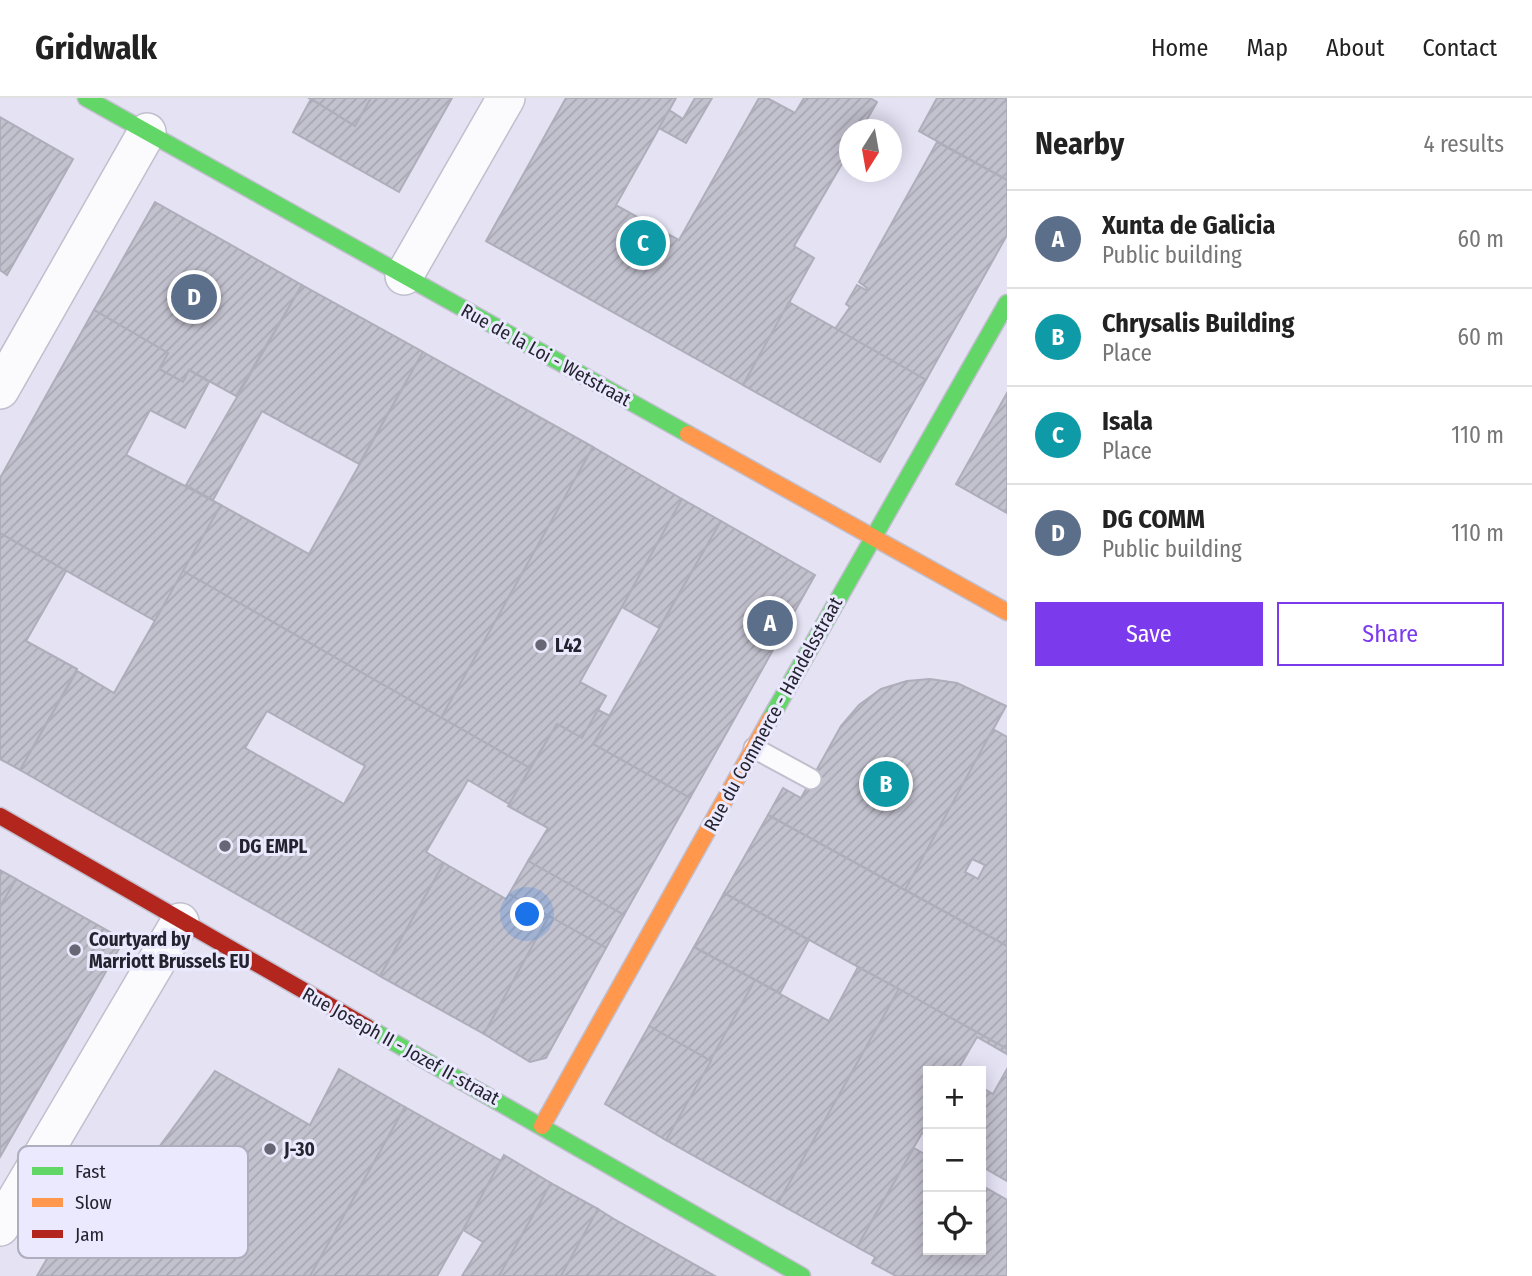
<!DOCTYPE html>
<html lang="en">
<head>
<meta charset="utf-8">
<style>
	body { margin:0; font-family:"Fira Sans Condensed",sans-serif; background:#f6f6f6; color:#222 }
	.controls { position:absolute; right:21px; bottom:21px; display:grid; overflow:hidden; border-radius:0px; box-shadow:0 4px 18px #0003 }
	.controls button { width:63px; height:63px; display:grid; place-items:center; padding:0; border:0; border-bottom:2px solid #e0e0e0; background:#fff; color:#222; font:35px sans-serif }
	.compass { position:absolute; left:839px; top:21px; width:63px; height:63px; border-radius:50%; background:#fff; box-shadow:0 4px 18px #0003; rotate:191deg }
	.you { position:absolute; left:528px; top:817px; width:24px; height:24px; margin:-18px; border:5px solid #fff; border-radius:50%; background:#1a73e8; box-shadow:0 0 0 10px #1a73e833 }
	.badge { display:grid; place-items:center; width:46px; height:46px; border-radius:50%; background:#7c3aed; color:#fff; font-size:23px; font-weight:700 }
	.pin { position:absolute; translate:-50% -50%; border:4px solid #fff; box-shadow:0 2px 7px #0006 }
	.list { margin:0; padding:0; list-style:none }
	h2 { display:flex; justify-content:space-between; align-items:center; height:91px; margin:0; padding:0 28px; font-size:30px }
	h2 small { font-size:23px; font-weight:400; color:#767676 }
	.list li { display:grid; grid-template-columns:46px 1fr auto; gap:21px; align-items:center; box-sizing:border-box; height:98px; padding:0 28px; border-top:2px solid #e0e0e0 }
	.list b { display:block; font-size:26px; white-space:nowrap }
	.list p { margin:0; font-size:23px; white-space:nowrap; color:#767676 }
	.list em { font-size:23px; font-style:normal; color:#767676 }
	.actions { display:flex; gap:14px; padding:21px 28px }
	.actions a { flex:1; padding:16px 0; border:2px solid #7c3aed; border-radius:0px; text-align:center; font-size:24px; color:#7c3aed }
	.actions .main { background:#7c3aed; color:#fff }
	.icon { flex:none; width:38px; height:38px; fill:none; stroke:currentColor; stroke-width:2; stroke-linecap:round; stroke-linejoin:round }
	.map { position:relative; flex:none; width:1007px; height:1178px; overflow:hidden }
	header { display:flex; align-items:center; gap:42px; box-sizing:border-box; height:98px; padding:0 35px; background:#fff; border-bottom:2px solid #e0e0e0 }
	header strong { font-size:33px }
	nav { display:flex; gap:38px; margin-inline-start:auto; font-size:24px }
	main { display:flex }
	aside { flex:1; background:#fff }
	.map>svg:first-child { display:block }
</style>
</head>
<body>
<header>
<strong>Gridwalk</strong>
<nav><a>Home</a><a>Map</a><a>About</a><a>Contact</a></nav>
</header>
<main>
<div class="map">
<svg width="1007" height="1178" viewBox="0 0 1007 1178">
	<defs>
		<pattern id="building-hatch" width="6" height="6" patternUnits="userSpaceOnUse" patternTransform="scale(1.75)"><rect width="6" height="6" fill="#c2c1ce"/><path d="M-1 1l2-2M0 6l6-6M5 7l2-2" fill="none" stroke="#a7a6b1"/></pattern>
	</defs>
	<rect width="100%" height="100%" fill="#e4e2f3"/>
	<g fill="url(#building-hatch)" stroke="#aeadba" stroke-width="2" fill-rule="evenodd">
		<path d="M 309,0 L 371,0 L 355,28 Z"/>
		<path d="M 371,0 L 452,0 L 399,94 L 293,34 L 311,1 L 355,28 Z"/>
		<path d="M 566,0 L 676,0 L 616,107 L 679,142 L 759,0 L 767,0 L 795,15 L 804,0 L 870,0 L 877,4 L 861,32 L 850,32 L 850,52 L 794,148 L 814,160 L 743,287 L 486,143 Z"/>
		<path d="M 695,0 L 712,0 L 686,45 L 659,30 L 669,12 L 683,21 Z"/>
		<path d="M 937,0 L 1007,0 L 1007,82 L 919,33 Z"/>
		<path d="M 0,19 L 73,61 L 7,177 L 0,172 Z"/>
		<path d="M 937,44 L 1007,82 L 1007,137 L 926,282 L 835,231 L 850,209 L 846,206 L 857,187 L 866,192 L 867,190 L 859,184 Z"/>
		<path d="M 155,104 L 302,187 L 236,298 L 189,272 L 183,284 L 159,271 L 168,255 L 94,212 Z"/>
		<path d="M 302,187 L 423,254 L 359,366 L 262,313 L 213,402 L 186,387 Z"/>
		<path d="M 789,204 L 926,282 L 880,364 L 743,287 Z"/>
		<path d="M 94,212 L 168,255 L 159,271 L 183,284 L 189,272 L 209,284 L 185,330 L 150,312 L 126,357 L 221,407 L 155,523 L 0,435 L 0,380 Z"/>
		<path d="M 423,254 L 593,349 L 441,620 L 183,473 L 221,407 L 309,456 Z"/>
		<path d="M 1007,295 L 1007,415 L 956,386 Z"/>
		<path d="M 593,349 L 682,401 L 580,584 L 606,598 L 582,640 L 557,626 L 530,670 L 441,620 Z"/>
		<path d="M 682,401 L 721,423 L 659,530 L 622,509 Z"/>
		<path d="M 721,423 L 815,477 L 690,700 L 593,646 Z"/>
		<path d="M 0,435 L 66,473 L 26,543 L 77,571 L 20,672 L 0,661 Z"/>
		<path d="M 183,473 L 530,670 L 509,706 L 468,682 L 426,754 L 444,765 L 380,878 L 20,672 L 77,573 L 114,595 ZM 267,613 L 365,668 L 344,706 L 245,650 Z"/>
		<path d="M 930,581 L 957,585 L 1006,608 L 905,792 L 768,717 L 783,690 L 801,700 L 841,628 L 859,607 L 881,591 L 907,583 Z"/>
		<path d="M 598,612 L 610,618 L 593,646 L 690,700 L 624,817 L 528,763 L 548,730 L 508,708 L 557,626 L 582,640 Z"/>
		<path d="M 993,631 L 1007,639 L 1007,848 L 905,792 ZM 972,761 L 985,767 L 978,781 L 965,774 Z"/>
		<path d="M 768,717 L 1007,848 L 1007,951 L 724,795 Z"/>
		<path d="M 528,763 L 624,817 L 606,850 L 509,796 Z"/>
		<path d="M 444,765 L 506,801 L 509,796 L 549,818 L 484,936 L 380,878 Z"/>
		<path d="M 0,772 L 16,781 L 0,809 Z"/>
		<path d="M 16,781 L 124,842 L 0,1059 L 0,809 Z"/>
		<path d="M 724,795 L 809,842 L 780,895 L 694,849 Z"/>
		<path d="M 549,818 L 606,850 L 546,960 L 530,964 L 484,936 Z"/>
		<path d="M 694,849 L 755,882 L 711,963 L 649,928 Z"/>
		<path d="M 858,869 L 899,891 L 778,1105 L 666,1042 L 755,882 L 829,923 Z"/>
		<path d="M 899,891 L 1007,951 L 1007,956 L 977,939 L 957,973 L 928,973 L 928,1038 L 922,1035 L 857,1149 L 778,1105 Z"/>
		<path d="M 649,928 L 711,963 L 666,1042 L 605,1006 Z"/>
		<path d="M 339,971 L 405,1009 L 310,1178 L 37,1178 L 59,1140 L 104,1161 L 140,1075 L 215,973 L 310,1027 Z"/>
		<path d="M 1007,971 L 1007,1083 L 981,1068 L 981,989 L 993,996 Z"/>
		<path d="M 405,1009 L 501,1063 L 463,1132 L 437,1178 L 310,1178 Z"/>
		<path d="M 914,1050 L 928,1058 L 928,1152 L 981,1152 L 981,1087 L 1007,1102 L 1007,1178 L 896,1178 L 872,1165 L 875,1159 L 857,1149 Z"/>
		<path d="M 504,1057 L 551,1085 L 499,1178 L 462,1178 L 483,1144 L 463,1132 Z"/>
		<path d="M 551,1085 L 598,1111 L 561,1178 L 499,1178 Z"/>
		<path d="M 598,1111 L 614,1121 L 715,1178 L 561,1178 Z"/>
	</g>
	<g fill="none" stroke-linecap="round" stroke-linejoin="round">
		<defs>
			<path id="lane" d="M 754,650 L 811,681"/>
			<g id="street">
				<path d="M 404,178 L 506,0"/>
				<path d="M 0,292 L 147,34"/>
				<path d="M 0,1129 L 180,824"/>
			</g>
			<g id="fast">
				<path d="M 86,0 L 688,336"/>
				<path d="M 770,621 L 1007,205"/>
				<path d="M 367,929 L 802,1178"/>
			</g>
			<g id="slow">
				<path d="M 688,336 L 1007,514"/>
				<path d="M 542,1028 L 770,621"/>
			</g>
			<path id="jam" d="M 0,718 L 367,929"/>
		</defs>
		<use href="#lane" stroke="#c1bfcd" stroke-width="23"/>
		<use href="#street" stroke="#c1bfcd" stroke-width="40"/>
		<use href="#fast" stroke="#c1bfcd" stroke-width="19"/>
		<use href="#slow" stroke="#c1bfcd" stroke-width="19"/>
		<use href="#jam" stroke="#c1bfcd" stroke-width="19"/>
		<use href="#lane" stroke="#fbfbfd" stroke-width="19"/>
		<use href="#street" stroke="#fbfbfd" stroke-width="37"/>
		<use href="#fast" stroke="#63d668" stroke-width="16"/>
		<use href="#slow" stroke="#ff974d" stroke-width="16"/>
		<use href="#jam" stroke="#b3261e" stroke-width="16"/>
	</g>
	<g fill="#676674" stroke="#ebe9fd" stroke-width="2.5">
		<circle cx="541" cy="547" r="7"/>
		<circle cx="225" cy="748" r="7"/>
		<circle cx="75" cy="852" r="7"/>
		<circle cx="270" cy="1051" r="7"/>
	</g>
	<g text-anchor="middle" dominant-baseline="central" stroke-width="6" stroke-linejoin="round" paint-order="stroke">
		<g font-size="19" fill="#24232f" stroke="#ebe9fd">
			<text transform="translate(546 257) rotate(29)">Rue de la Loi - Wetstraat</text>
			<text transform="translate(773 616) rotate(-61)">Rue du Commerce - Handelsstraat</text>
			<text transform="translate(401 948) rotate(29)">Rue Joseph II - Jozef II-straat</text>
		</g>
		<g font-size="19" font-weight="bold" fill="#24232f" stroke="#ebe9fd" text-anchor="start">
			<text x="555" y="547">L42</text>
			<text x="239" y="748">DG EMPL</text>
			<text x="89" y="841">Courtyard by<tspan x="89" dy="22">Marriott Brussels EU</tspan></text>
			<text x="284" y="1051">J-30</text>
		</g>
	</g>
	<rect x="18" y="1048" width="230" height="112" rx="10" fill="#ebe9fd" stroke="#afaebf" stroke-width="2"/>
	<rect x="32" y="1069" width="31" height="8" fill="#63d668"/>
	<rect x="32" y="1100" width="31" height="9" fill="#ff974d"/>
	<rect x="32" y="1132" width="31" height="8" fill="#b3261e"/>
	<g font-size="19" fill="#24232f">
		<text x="75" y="1080">Fast</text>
		<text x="75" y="1111">Slow</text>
		<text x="75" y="1143">Jam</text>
	</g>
</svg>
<div class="controls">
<button>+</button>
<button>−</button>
<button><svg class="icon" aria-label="locate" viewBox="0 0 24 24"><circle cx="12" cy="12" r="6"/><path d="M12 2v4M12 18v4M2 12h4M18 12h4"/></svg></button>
</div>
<svg class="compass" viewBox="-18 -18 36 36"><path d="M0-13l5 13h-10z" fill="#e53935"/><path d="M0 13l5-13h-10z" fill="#767676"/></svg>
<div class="you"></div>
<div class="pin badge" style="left:770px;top:525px;background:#5c6f8a">A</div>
<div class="pin badge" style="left:886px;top:686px;background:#0f9aa8">B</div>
<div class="pin badge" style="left:643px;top:145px;background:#0f9aa8">C</div>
<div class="pin badge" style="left:194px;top:199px;background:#5c6f8a">D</div>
</div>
<aside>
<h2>Nearby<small>4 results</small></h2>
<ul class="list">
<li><span class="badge" style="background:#5c6f8a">A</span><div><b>Xunta de Galicia</b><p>Public building</p></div><em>60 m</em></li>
<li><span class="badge" style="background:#0f9aa8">B</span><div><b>Chrysalis Building</b><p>Place</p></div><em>60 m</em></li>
<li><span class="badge" style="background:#0f9aa8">C</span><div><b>Isala</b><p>Place</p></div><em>110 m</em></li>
<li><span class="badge" style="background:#5c6f8a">D</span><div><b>DG COMM</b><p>Public building</p></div><em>110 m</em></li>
</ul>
<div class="actions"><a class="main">Save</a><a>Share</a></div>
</aside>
</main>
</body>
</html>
